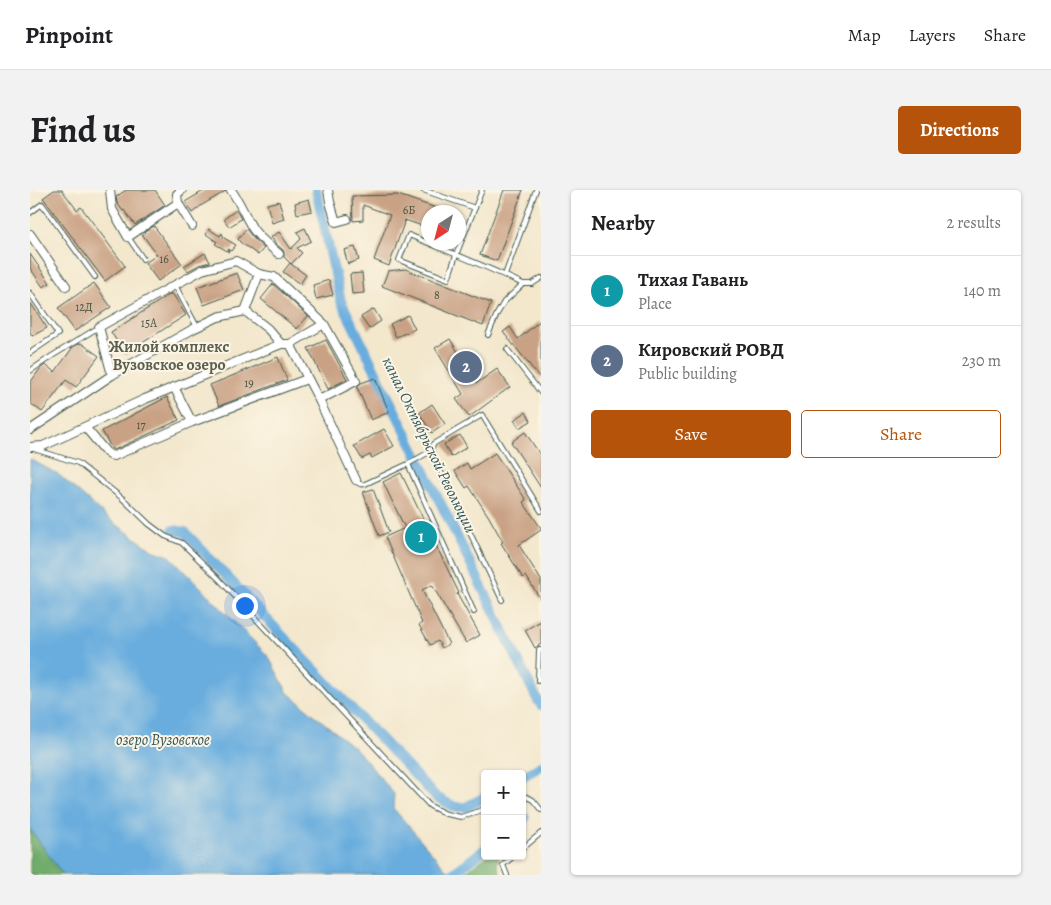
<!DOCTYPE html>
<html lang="en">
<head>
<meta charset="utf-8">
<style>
	body { margin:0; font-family:Alegreya,serif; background:#f2f2f2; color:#202124 }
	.controls { position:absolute; right:15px; bottom:15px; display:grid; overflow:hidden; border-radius:5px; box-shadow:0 1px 4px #0004 }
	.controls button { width:45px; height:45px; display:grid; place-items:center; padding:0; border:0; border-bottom:1px solid #e0e0e0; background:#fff; color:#202124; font:25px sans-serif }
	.compass { position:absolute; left:391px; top:15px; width:45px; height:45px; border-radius:50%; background:#fff; box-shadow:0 1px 4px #0004; rotate:216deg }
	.you { position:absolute; left:214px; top:415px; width:18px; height:18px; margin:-12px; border:4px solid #fff; border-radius:50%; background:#1a73e8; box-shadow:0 0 0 8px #1a73e833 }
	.badge { display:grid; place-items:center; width:32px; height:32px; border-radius:50%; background:#b45309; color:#fff; font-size:16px; font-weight:700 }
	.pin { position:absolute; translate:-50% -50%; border:2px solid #fff; box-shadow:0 1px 5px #0006 }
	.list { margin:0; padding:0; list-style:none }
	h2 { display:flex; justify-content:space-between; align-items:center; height:65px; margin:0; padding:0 20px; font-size:21px }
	h2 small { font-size:16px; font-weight:400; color:#757577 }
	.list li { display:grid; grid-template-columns:32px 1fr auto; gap:15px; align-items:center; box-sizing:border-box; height:70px; padding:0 20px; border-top:1px solid #e0e0e0 }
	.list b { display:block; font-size:19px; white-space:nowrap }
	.list p { margin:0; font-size:16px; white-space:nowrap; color:#757577 }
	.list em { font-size:16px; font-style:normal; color:#757577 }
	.actions { display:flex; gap:10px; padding:15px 20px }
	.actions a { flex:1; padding:11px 0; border:1px solid #b45309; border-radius:5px; text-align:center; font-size:18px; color:#b45309 }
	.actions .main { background:#b45309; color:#fff }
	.map { position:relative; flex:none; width:511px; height:685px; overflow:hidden; border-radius:5px }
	header { display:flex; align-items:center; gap:30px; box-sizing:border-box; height:70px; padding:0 25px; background:#fff; border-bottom:1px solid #e0e0e0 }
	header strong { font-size:24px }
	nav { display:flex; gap:28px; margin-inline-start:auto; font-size:18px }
	.intro { display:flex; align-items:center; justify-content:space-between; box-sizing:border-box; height:120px; padding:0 30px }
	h1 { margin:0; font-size:35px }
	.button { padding:12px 22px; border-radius:5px; background:#b45309; color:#fff; font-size:18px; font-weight:700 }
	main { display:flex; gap:30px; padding:0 30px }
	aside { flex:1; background:#fff; border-radius:5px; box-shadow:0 1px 4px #0004 }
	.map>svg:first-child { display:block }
</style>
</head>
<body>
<header>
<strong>Pinpoint</strong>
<nav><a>Map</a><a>Layers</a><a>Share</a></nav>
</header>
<div class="intro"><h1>Find us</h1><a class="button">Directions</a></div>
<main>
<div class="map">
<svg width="511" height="685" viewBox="0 0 511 685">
	<rect width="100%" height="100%" fill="#fcf5e5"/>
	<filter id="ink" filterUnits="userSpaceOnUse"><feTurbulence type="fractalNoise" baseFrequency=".02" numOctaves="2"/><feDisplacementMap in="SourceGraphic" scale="10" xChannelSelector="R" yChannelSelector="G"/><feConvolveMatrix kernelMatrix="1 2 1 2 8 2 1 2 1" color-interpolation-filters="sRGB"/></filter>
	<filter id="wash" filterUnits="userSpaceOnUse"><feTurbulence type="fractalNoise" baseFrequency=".0096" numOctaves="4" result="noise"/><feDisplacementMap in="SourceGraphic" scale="20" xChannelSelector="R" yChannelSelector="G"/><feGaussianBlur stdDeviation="1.12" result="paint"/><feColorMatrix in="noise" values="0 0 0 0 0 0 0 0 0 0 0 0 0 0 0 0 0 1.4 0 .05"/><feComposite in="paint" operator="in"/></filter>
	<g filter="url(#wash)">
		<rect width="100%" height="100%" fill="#f3e7cc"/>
		<g fill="#71ac6c" stroke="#487450">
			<path d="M 0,639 L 33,685 L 0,685 Z"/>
			<path d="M 457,666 L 469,666 L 467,674 L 471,685 L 431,685 Z"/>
		</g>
		<path fill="#69adde" stroke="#447589" d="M 0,269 L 29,285 L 79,329 L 122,360 L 140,366 L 238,466 L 258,503 L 327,560 L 364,604 L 363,618 L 421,685 L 33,685 L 0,639 Z"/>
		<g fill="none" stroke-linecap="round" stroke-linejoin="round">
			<g stroke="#69adde" stroke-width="10">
				<path d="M 286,0 L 311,111 L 507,509 L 511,515"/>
				<path d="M 143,340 L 155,342 L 265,459 L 406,607 L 425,617 L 436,617 L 455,607"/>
				<path d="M 492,587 L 511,576"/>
				<path d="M 492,630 L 495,628"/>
				<path d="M 421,685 L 455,659"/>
			</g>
		</g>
		<g id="blocks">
			<g fill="#c9a184">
				<path d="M 24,0 L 32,0 L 47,20 L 51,17 L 95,76 L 75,91 L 13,8 Z"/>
				<path d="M 96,0 L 125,0 L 135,15 L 105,35 L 94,20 L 93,21 L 87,13 L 86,7 Z"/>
				<path d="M 175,0 L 195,0 L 196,1 L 172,15 L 162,23 L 155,12 Z"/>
				<path d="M 474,0 L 493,0 L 467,71 L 450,65 Z"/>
				<path d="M 368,5 L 415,21 L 415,22 L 398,22 L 398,38 L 375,30 L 359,76 L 344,70 L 360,25 L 333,15 L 333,30 L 323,31 L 322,6 Z"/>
				<path d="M 279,9 L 282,21 L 267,24 L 265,13 Z"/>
				<path d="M 249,11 L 254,29 L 242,33 L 237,14 Z"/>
				<path d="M 206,20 L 211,29 L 199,37 L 194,29 Z"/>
				<path d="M 124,36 L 152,74 L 128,91 L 115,73 L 127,65 L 112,44 Z"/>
				<path d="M 275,38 L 281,51 L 267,58 L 272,63 L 261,74 L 276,85 L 270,94 L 253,82 L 260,73 L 261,74 L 254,67 L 254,63 L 253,60 L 246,54 L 241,47 L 249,42 L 261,59 L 271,49 L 267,42 Z"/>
				<path d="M 179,39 L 190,46 L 192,43 L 194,48 L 206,55 L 201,61 L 198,59 L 199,62 L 185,54 L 187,52 L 176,44 Z"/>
				<path d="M 216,39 L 225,50 L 234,58 L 228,65 L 210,52 L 208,49 Z"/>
				<path d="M 325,57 L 329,70 L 318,74 L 314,60 Z"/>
				<path d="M 175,63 L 180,72 L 169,75 L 158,81 L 154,76 Z"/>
				<path d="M 0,64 L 20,93 L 13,97 L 0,78 Z"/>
				<path d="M 375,79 L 461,113 L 453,136 L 352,96 L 358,81 Z"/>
				<path d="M 207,83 L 214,100 L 174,115 L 167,97 Z"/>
				<path d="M 332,83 L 334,103 L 322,104 L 320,84 Z"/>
				<path d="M 299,90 L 303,105 L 286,109 L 283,95 Z"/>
				<path d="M 64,93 L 81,117 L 45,141 L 28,118 Z"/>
				<path d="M 243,94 L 278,126 L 267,139 L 231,109 Z"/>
				<path d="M 142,103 L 156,125 L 95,164 L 81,142 Z"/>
				<path d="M 0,112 L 17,138 L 2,146 L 0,142 Z"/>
				<path d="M 344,119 L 351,131 L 339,139 L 331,127 Z"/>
				<path d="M 378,125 L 385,139 L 366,147 L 360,134 Z"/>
				<path d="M 511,130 L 511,189 L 473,142 L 480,137 L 488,149 Z"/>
				<path d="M 420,149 L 447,193 L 467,179 L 480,197 L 439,227 L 426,209 L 433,204 L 405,158 Z"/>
				<path d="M 296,150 L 317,189 L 298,199 L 278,158 Z"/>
				<path d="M 51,153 L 69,166 L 46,197 L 36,190 L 12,222 L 0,213 L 0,193 L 10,179 L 15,175 L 25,182 L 43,157 Z"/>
				<path d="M 248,167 L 257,190 L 189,216 L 180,195 Z"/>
				<path d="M 345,188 L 359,222 L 341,230 L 327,197 L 331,193 Z"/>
				<path d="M 137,207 L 149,230 L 84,260 L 82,259 L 72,241 Z"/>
				<path d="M 402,214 L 415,234 L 402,243 L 389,223 Z"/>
				<path d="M 496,222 L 501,231 L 489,238 L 484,230 Z"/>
				<path d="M 354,239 L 364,256 L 342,268 L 340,265 L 332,269 L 324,256 Z"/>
				<path d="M 495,242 L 511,266 L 511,298 L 481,252 Z"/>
				<path d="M 430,245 L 437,257 L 421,267 L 414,254 Z"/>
				<path d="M 465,263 L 496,310 L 493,312 L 511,338 L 511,340 L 489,355 L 511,390 L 511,410 L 496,386 L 493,388 L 471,353 L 473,352 L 459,327 L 439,296 L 436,298 L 425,281 L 437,273 L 440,279 Z"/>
				<path d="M 371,283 L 429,403 L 427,404 L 450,445 L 436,453 L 402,395 L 392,400 L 419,454 L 412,458 L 408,451 L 400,455 L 389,435 L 392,433 L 355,347 L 375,338 L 353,292 Z"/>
				<path d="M 343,299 L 359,342 L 349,346 L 333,302 Z"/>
				<path d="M 511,431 L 511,454 L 505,458 L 495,440 Z"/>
			</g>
		</g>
	</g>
	<g filter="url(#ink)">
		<use href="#blocks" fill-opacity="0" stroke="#3f564b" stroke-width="1"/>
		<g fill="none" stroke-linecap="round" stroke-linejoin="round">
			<defs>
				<g id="lane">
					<path d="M 393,0 L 445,18"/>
					<path d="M 452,0 L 426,65 L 418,89 L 369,70 L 379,45 C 417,61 456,76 493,94"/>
					<path d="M 0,23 L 12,14 L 65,87"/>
					<path d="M 98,47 L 113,69"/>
					<path d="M 475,85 L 506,0"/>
					<path d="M 145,95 L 167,137"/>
					<path d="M 0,103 L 28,144 L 0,163"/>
					<path d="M 458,145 L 467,124 L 474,112 L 493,94 L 502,94 L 511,88"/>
					<path d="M 477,159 L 511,203"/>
					<path d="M 0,181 L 22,166 L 69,137"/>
					<path d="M 4,259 L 48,273 L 92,308 L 119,334 L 135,346 L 152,353 L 188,388 L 400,616 L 416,624 L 431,627 L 455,619"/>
					<path d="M 378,274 L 444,422"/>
					<path d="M 326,290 C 328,294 331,295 335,294 L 378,274 L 401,261"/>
					<path d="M 472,410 L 401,261 L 403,254 L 452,225 L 511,321"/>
					<path d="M 508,491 L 509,460 L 511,460"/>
					<path d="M 492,605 L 503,610 L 511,620"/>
					<path d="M 492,659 L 511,643"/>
					<path d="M 477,685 L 473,675 L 484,666"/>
				</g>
				<g id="street">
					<path d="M 80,0 L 82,19 L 98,47 L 148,13"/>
					<path d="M 152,0 L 147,4 L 148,13 L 162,36"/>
					<path d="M 201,0 C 210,12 215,26 223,39 C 230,49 240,56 249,64"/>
					<path d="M 298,0 L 300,12 L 306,32 L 317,29"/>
					<path d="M 0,44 L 36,96"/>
					<path d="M 229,84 L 244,87 L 294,134 L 326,191 L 289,210"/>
					<path d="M 260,154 L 294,134"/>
					<path d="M 82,185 L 69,137 L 172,80 L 206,71 L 229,84 L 215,121 L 238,139 L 251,154"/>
					<path d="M 144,197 L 162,232"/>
					<path d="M 55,237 L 76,262 L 80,265 L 84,266 L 162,232 L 277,189"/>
					<path d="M 0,240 L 82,185 L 163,139 L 188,127 L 215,121"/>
					<path d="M 0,257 L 13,256 L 115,209 L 251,154 L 260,154 L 289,210 L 326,290"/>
				</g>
			</defs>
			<use href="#lane" stroke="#3f564b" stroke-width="6"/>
			<use href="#street" stroke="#3f564b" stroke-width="10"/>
			<use href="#lane" stroke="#fff" stroke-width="4"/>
			<use href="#street" stroke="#fff" stroke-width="8"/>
		</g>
	</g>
	<g text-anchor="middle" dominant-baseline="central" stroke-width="4" stroke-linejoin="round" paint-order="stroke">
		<g font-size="12" fill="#4a5648">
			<text x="379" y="20">6Б</text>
			<text x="134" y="69">16</text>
			<text x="407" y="105">8</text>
			<text x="54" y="117">12Д</text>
			<text x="119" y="133">15А</text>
			<text x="219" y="193">19</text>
			<text x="111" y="235">17</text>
		</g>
		<g font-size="16" font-weight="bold" fill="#5a6050" stroke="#fcf5e5">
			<text x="139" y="157">Жилой комплекс<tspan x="139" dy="18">Вузовское озеро</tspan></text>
		</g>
		<g font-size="16" font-style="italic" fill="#32595e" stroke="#fcf5e5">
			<text transform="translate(399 255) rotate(64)">канал Октябрьской Революции</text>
			<text x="133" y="550">озеро Вузовское</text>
		</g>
	</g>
</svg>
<div class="controls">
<button>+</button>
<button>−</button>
</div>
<svg class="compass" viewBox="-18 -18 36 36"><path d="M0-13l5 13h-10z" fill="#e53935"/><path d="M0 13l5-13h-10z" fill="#757577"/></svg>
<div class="you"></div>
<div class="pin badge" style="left:391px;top:347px;background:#0f9aa8">1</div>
<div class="pin badge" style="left:436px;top:177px;background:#5c6f8a">2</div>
</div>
<aside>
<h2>Nearby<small>2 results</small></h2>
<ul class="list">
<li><span class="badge" style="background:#0f9aa8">1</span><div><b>Тихая Гавань</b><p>Place</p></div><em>140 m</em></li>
<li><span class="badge" style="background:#5c6f8a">2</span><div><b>Кировский РОВД</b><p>Public building</p></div><em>230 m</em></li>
</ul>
<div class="actions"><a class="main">Save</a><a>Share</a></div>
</aside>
</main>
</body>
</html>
